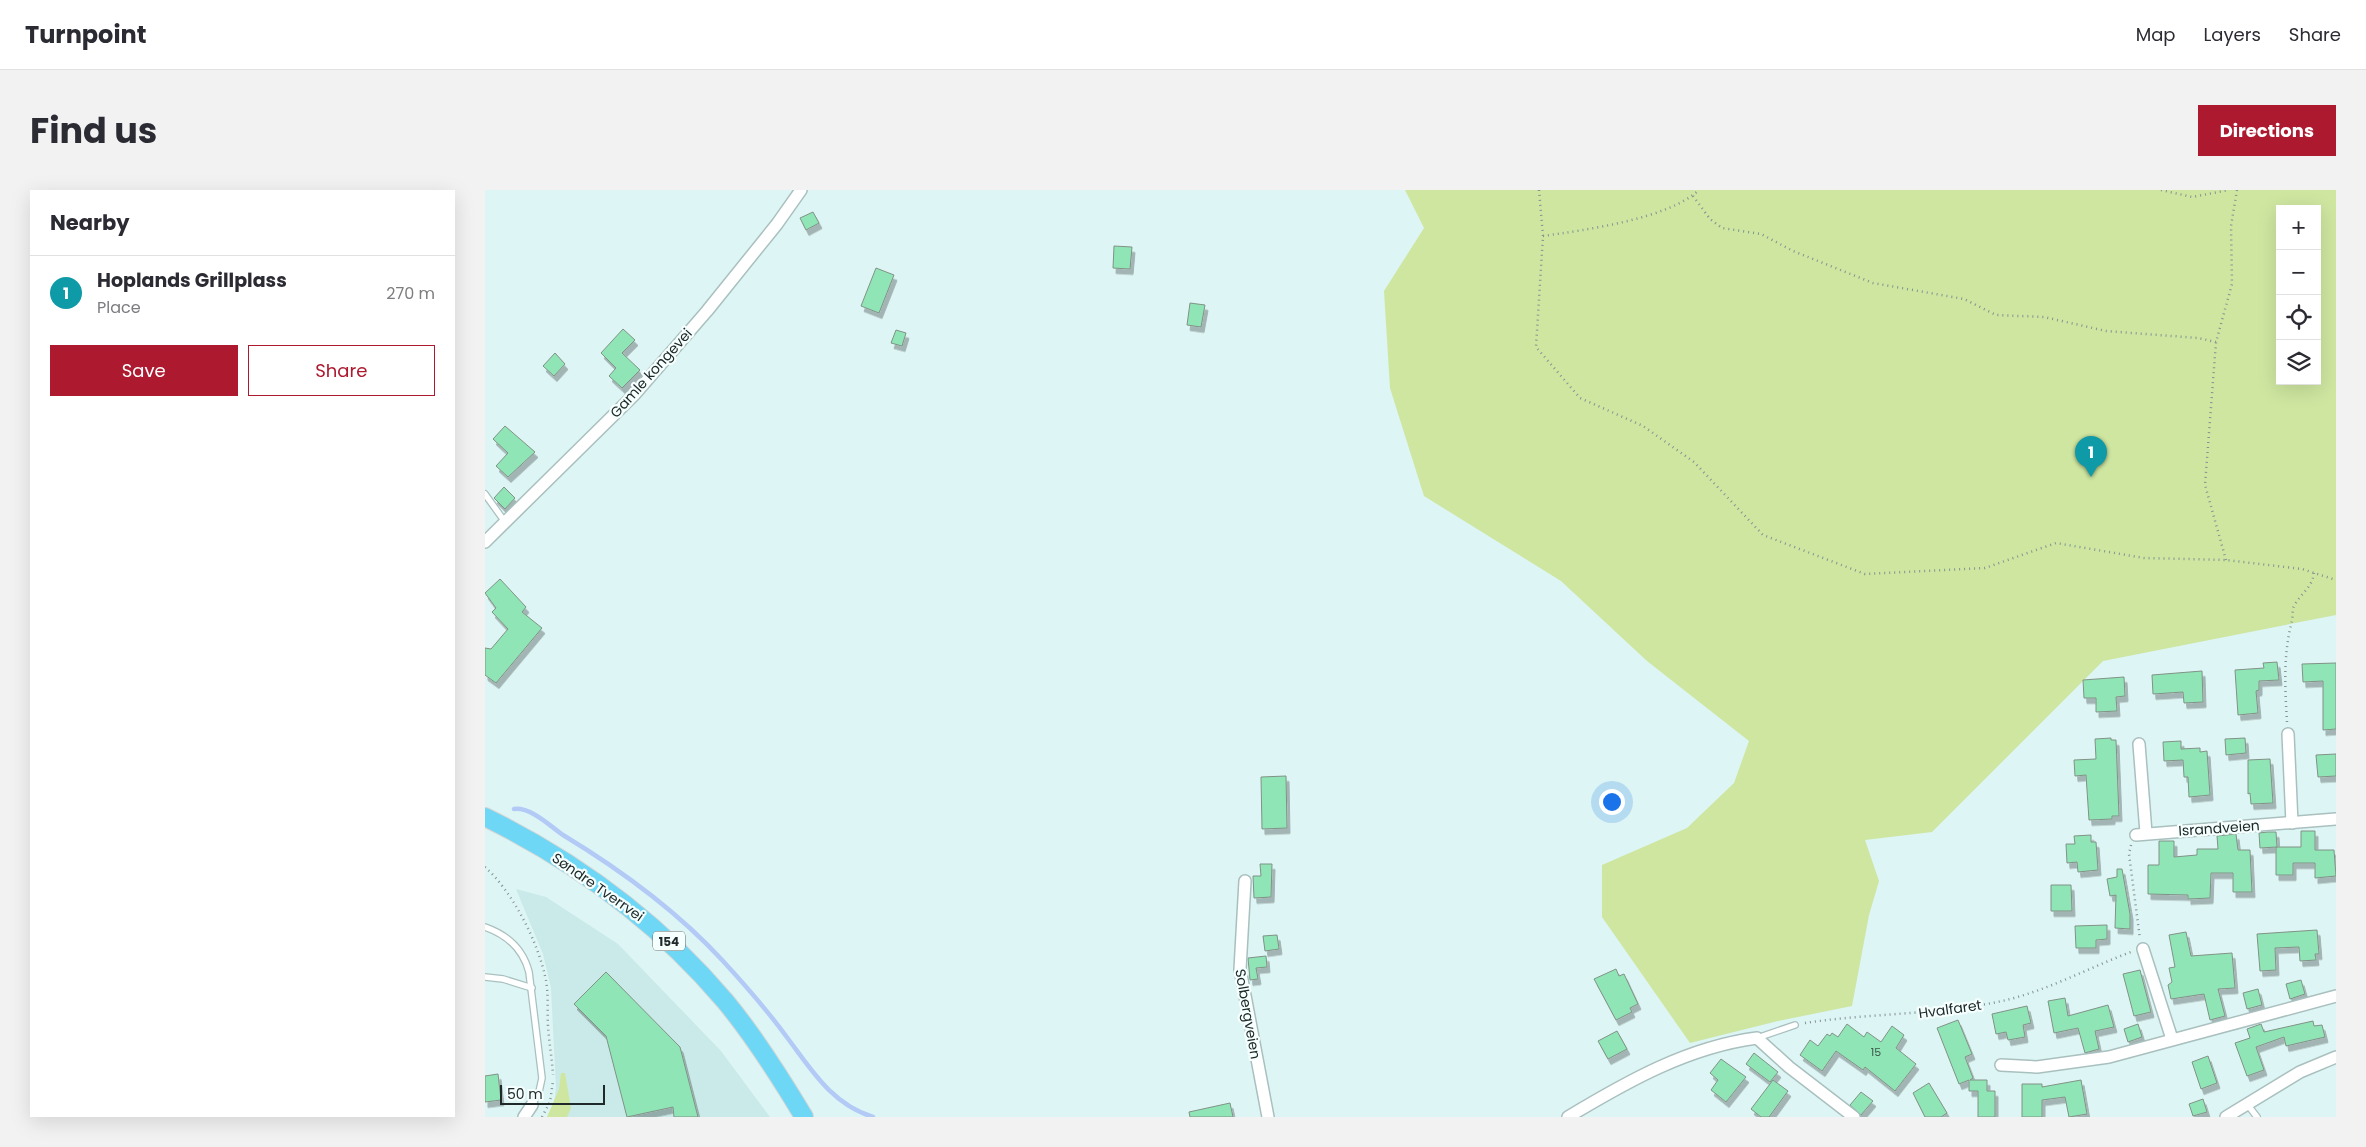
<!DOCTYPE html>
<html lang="en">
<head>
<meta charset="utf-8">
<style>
	body { margin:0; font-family:Poppins,sans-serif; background:#f2f2f3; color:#2b2b33 }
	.controls { position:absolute; right:15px; top:15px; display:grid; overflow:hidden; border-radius:0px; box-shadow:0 5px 20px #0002 }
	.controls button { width:45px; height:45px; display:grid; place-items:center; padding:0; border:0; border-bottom:1px solid #e1e1e2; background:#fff; color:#2b2b33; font:25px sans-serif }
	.scale { position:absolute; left:15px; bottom:12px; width:105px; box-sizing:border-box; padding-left:5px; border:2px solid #202929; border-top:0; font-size:14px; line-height:18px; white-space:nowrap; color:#202929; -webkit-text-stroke:4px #f5fffe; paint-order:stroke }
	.you { position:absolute; left:1126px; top:611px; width:18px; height:18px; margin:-12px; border:4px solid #fff; border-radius:50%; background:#1a73e8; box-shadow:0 0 0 8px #1a73e833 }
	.badge { display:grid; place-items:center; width:32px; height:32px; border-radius:50%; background:#ad192f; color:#fff; font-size:16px; font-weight:700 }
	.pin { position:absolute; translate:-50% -41px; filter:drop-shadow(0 1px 2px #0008) }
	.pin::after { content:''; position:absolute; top:26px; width:18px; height:15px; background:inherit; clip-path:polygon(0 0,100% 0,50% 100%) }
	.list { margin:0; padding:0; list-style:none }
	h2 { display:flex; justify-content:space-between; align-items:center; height:65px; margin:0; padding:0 20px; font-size:21px }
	h2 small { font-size:16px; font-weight:400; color:#7c7c81 }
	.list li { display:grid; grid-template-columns:32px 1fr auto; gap:15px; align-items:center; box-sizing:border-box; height:75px; padding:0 20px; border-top:1px solid #e1e1e2 }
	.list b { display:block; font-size:19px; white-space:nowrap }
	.list p { margin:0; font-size:16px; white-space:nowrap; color:#7c7c81 }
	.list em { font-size:16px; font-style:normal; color:#7c7c81 }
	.actions { display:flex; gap:10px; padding:15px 20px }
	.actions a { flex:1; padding:11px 0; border:1px solid #ad192f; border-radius:0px; text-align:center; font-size:18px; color:#ad192f }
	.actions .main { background:#ad192f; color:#fff }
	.icon { flex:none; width:28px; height:28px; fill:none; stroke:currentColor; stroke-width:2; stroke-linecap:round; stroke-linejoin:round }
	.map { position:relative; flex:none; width:1851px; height:927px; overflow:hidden; border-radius:0px }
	header { display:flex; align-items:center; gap:30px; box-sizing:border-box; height:70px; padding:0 25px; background:#fff; border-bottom:1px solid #e1e1e2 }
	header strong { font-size:24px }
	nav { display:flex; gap:28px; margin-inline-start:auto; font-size:18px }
	.intro { display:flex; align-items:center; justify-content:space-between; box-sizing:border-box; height:120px; padding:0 30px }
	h1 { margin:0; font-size:35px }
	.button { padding:12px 22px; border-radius:0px; background:#ad192f; color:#fff; font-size:18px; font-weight:700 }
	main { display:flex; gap:30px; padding:0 30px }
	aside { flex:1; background:#fff; border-radius:0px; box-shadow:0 5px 20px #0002 }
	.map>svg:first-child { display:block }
</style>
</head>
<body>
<header>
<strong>Turnpoint</strong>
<nav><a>Map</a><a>Layers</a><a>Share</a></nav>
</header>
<div class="intro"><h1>Find us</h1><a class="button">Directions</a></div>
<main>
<aside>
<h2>Nearby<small></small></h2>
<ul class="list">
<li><span class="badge" style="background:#0f9aa8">1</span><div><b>Hoplands Grillplass</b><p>Place</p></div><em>270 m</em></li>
</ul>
<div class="actions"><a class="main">Save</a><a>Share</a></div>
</aside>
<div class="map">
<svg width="1851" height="927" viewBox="0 0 1851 927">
	<defs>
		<filter id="shadow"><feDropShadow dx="3" dy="5.5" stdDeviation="0" flood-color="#0004"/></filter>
	</defs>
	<rect width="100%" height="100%" fill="#ddf5f4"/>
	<path fill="#c9eae8" d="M 31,699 L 61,707 L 133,754 L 236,861 L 285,927 L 62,927 L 69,914 L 71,898 L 66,798 L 58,764 Z"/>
	<g fill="#cee6a0" fill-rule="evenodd">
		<path d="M 920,0 L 1851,0 L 1851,425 L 1618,471 L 1447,642 L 1380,650 L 1394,691 L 1384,725 L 1367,816 L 1293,831 L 1205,853 L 1117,727 L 1117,675 L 1202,638 L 1249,593 L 1264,551 L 1162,471 L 1076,391 L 939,306 L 905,198 L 899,101 L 939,38 ZM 1795,19 L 1832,19 L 1832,191 L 1795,191 Z"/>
		<path d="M 76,883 L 80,883 L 86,918 L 82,927 L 62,927 L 74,899 Z"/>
	</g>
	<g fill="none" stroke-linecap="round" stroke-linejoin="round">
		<path stroke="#b2caf5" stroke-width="4.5" d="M 29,619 C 46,617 65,636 78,645 C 136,680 192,721 238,771 C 260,795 282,820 301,846 C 326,879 346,914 388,927"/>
	</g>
	<g fill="#8fe5b5" stroke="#819287" filter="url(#shadow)">
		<path d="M 328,22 L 334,33 L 321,40 L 315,28 Z"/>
		<path d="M 629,56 L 647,57 L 645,79 L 628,78 Z"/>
		<path d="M 391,78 L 409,85 L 394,123 L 376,116 Z"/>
		<path d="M 705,113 L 720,115 L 716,137 L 702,135 Z"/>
		<path d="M 138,139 L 150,150 L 137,163 L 155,180 L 137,198 L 124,186 L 131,178 L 116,163 Z"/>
		<path d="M 411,140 L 421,143 L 417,156 L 406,153 Z"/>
		<path d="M 70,163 L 80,174 L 69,186 L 58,176 Z"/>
		<path d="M 20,236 L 50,262 L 23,287 L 11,276 L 23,263 L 8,249 Z"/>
		<path d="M 19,297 L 30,308 L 20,319 L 9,308 Z"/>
		<path d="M 15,389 L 41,417 L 37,422 L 57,438 L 11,493 L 0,485 L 0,458 L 6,459 L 23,439 L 7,422 L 11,418 L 0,403 Z"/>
		<path d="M 1792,472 L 1794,490 L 1774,491 L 1774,500 L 1771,501 L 1773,523 L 1753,525 L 1750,480 L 1779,478 L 1778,473 Z"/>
		<path d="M 1851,473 L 1851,539 L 1838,540 L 1838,491 L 1818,492 L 1817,474 Z"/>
		<path d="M 1717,481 L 1718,512 L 1699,513 L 1698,502 L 1668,504 L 1667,485 Z"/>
		<path d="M 1639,487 L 1640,506 L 1631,507 L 1632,521 L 1611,522 L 1611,508 L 1599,508 L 1598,490 Z"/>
		<path d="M 1626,548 L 1626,550 L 1631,550 L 1634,626 L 1627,626 L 1627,629 L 1604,630 L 1601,585 L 1590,586 L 1589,570 L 1611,569 L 1610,549 Z"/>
		<path d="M 1760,548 L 1761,563 L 1741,565 L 1740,549 Z"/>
		<path d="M 1696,551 L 1696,559 L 1715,558 L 1715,562 L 1722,561 L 1725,605 L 1704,607 L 1703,587 L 1699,587 L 1698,570 L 1679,571 L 1678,552 Z"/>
		<path d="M 1851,564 L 1851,586 L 1833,587 L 1831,565 Z"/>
		<path d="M 1785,569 L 1788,613 L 1766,614 L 1765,603 L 1763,604 L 1763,570 Z"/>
		<path d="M 801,586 L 802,638 L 777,639 L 776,587 Z"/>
		<path d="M 1816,641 L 1830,641 L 1830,660 L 1849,660 L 1851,686 L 1830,688 L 1830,673 L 1808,673 L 1808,685 L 1791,685 L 1791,657 L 1816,657 Z"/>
		<path d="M 1783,642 L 1791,642 L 1792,657 L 1775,658 L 1774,643 Z"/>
		<path d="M 1751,644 L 1753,660 L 1765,660 L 1767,702 L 1748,702 L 1748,683 L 1726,683 L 1725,708 L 1703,709 L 1703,705 L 1663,704 L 1663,675 L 1674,675 L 1674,651 L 1689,651 L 1689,667 L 1712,665 L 1712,659 L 1733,659 L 1732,646 Z"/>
		<path d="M 1606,645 L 1606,652 L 1611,652 L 1613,680 L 1593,682 L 1592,672 L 1582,673 L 1581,654 L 1590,654 L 1589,646 Z"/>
		<path d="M 775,674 L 787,674 L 786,707 L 769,708 L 768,686 L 776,686 Z"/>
		<path d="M 1632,679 L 1637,679 L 1645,724 L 1645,739 L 1630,738 L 1631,705 L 1625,706 L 1622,689 L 1632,687 Z"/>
		<path d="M 1566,695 L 1586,695 L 1587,721 L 1566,721 Z"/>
		<path d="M 1622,735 L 1622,749 L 1611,750 L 1611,758 L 1591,758 L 1590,736 Z"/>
		<path d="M 1832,740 L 1834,764 L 1830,764 L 1831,770 L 1815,771 L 1814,757 L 1790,758 L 1791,780 L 1775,781 L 1772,744 Z"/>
		<path d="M 1701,742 L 1706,766 L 1747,763 L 1750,798 L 1733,799 L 1740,826 L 1725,830 L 1719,804 L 1686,809 L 1683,795 L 1687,792 L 1684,778 L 1690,777 L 1684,745 Z"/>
		<path d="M 792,745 L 794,759 L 780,761 L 778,746 Z"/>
		<path d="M 781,766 L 782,777 L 771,778 L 773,789 L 765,790 L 763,768 Z"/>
		<path d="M 1131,779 L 1134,786 L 1139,784 L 1153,814 L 1145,818 L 1147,822 L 1131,830 L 1109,789 Z"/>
		<path d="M 1655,780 L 1666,822 L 1649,826 L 1638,784 Z"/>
		<path d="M 121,782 L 195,857 L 213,927 L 189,927 L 188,917 L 142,927 L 121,846 L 89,814 Z"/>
		<path d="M 1816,790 L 1820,804 L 1805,809 L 1801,794 Z"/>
		<path d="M 1773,799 L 1777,815 L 1762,819 L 1758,803 Z"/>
		<path d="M 1580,808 L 1583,826 L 1623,815 L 1629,837 L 1610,841 L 1614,859 L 1600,863 L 1593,838 L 1569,843 L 1563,811 Z"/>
		<path d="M 1542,816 L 1546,833 L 1538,835 L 1540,847 L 1523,850 L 1521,842 L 1511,844 L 1507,824 Z"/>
		<path d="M 1473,830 L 1487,864 L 1480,867 L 1488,888 L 1485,890 L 1502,890 L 1502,901 L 1510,901 L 1510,927 L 1493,927 L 1493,901 L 1484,901 L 1484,890 L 1474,894 L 1452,838 Z"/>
		<path d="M 1828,831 L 1829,836 L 1837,835 L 1840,847 L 1801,856 L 1799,847 L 1771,857 L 1779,880 L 1762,886 L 1750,853 L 1765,848 L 1762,839 L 1776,834 L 1779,842 Z"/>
		<path d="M 1362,834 L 1379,847 L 1382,842 L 1396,852 L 1407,836 L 1419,845 L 1411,858 L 1431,874 L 1410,901 L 1380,877 L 1378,880 L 1351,861 L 1337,881 L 1315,865 L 1325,850 L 1333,856 L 1342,844 L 1345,846 L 1347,843 L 1353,847 Z"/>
		<path d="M 1653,834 L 1657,847 L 1643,852 L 1639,839 Z"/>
		<path d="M 1132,841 L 1142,859 L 1123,869 L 1113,851 Z"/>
		<path d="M 1269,863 L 1293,882 L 1285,892 L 1261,874 Z"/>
		<path d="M 1723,866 L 1732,893 L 1716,899 L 1707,872 Z"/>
		<path d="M 1236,869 L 1261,887 L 1241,912 L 1226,900 L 1233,890 L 1225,883 Z"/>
		<path d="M 13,884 L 16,910 L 0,912 L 0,886 Z"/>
		<path d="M 1288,890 L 1303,901 L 1284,927 L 1276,927 L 1266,919 Z"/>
		<path d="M 1596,890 L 1602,924 L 1584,927 L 1580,907 L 1557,910 L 1557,927 L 1537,927 L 1537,894 L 1557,894 L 1557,897 Z"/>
		<path d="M 1444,893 L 1462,923 L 1456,927 L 1440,927 L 1428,903 Z"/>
		<path d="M 1376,902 L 1388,911 L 1376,925 L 1365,915 Z"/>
		<path d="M 1718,909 L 1722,922 L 1708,926 L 1704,914 Z"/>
		<path d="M 745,913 L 748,927 L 705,927 L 704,922 Z"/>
	</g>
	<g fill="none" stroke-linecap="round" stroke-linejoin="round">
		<defs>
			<g id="lane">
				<path d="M 0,304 L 20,332"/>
				<path d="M 0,737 C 23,745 38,759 44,782 L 57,888 L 54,902 L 47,915"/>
				<path d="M 0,787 L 18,789 L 47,798"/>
				<path d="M 1272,848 L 1310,835"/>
				<path d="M 1762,914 L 1772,927"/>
			</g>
			<g id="street">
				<path d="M 0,352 L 150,204 L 222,121 L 292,34 L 316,0"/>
				<path d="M 1803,544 L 1807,633"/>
				<path d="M 1654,554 L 1661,643"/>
				<path d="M 1651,645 L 1851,629"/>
				<path d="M 760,691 L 755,779 L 783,927"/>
				<path d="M 1658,759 L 1687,849"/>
				<path d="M 1516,875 L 1552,877 L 1624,867 L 1851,806"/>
				<path d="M 39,927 L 47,915"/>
				<path d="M 1083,927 C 1143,891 1203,857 1272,848 L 1304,877 L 1369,927"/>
				<path d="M 1741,927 L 1815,882 L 1851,867"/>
			</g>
			<path id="primary" d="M 0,627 C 92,672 174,733 240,811 C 270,847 295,887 319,927"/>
		</defs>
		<use href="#lane" stroke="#a9c0bf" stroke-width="8"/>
		<use href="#street" stroke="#a9c0bf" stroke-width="14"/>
		<use href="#primary" stroke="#d2d4d4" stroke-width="20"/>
		<g stroke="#839493" stroke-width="2.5" stroke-dasharray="1 4" stroke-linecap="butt">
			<path d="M 1054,0 L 1058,46 L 1051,157 L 1095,208 L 1158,236 L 1209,272 L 1278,345 L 1380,384 L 1500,378 L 1571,353 L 1659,368 L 1741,370 L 1817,379 L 1851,390"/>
			<path d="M 1676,0 L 1707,7 L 1744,0"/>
			<path d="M 1208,6 L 1225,29 L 1237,38 L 1276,44 L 1308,61 L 1388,93 L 1479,109 L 1511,125 L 1559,127 L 1621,141 L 1713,148 L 1731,152"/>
			<path d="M 1058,46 C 1100,40 1183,29 1214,0"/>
			<path d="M 1741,370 L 1720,295 L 1731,152 L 1747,94 L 1746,36 L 1752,0"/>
			<path d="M 1802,532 C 1800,498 1798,464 1807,431 C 1808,426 1807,420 1809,416 C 1816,403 1827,398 1829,383"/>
			<path d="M 1646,655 L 1644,664 L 1655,749"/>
			<path d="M 0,677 C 27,701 52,750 60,786 C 64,802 62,819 63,836 C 64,852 67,869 68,885"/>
			<path d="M 1320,833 C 1385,823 1452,825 1517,811 C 1562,801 1603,778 1646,762"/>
			<path d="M 57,927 L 65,912 L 68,891"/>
		</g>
		<use href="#lane" stroke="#fff" stroke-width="5.5"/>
		<use href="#street" stroke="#fff" stroke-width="11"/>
		<use href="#primary" stroke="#6ed7f6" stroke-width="18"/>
	</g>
	<g text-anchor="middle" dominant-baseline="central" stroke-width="4.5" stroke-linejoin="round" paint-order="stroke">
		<g font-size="11" fill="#3c584c">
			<text x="1391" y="862">15</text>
		</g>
		<rect fill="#f5fffe" stroke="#606969" stroke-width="1" x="168" y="741.5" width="32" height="19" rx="4"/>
		<g font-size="12" font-weight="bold" fill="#202929">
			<text x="184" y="751">154</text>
		</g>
		<g font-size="14" fill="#202929" stroke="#f5fffe">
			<text transform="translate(166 183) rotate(-48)">Gamle kongevei</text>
			<text transform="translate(1734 638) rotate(-4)">Israndveien</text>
			<text transform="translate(113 697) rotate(35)">Søndre Tverrvei</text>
			<text transform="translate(1465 819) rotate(-8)">Hvalfaret</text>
			<text transform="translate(763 824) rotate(80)">Solbergveien</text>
		</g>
	</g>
</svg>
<div class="controls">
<button>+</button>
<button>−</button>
<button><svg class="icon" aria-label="locate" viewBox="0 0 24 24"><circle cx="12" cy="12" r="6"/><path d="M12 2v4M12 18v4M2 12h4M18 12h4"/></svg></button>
<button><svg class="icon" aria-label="layers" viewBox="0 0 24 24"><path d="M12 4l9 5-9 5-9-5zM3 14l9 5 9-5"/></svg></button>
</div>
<div class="scale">50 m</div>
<div class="you"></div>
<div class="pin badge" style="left:1606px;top:287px;background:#0f9aa8">1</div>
</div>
</main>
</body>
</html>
